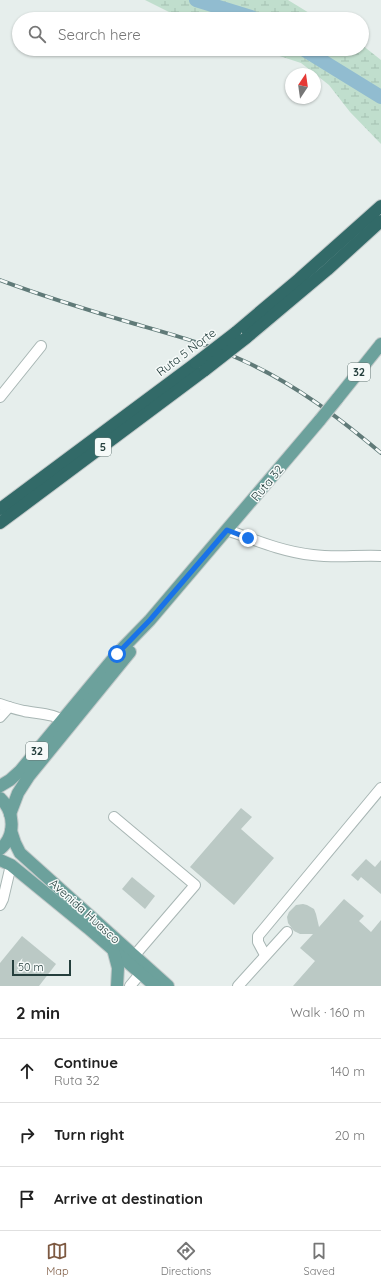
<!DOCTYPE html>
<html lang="en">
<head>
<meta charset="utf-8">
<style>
	body { margin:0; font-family:Quicksand,sans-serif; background:#f6f6f6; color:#222 }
	.compass { position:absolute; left:285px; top:68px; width:36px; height:36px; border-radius:50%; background:#fff; box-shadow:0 1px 3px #0004; rotate:13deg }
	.scale { position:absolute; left:12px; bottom:10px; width:59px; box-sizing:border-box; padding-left:4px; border:2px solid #253f3d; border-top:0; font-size:11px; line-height:14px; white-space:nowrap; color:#253f3d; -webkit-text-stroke:3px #f6faf9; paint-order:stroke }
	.stop { position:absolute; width:12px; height:12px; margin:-9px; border:3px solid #1a73e8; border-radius:50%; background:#fff }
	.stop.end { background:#1a73e8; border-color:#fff; box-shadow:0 1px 4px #0008 }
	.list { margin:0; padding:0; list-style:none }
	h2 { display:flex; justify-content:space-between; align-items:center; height:52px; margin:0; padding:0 16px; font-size:17px }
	h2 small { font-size:13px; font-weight:400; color:#767676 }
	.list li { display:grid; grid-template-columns:26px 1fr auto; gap:12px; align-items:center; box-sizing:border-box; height:64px; padding:0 16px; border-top:1px solid #e0e0e0 }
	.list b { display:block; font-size:15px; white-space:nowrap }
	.list p { margin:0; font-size:13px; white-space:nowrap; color:#767676 }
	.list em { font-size:13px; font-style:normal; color:#767676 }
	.icon { flex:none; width:22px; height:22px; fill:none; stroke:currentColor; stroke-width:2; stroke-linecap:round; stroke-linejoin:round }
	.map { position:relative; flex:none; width:381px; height:986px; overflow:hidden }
	.search { position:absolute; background:#fff; box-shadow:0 1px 3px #0004; left:12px; right:12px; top:12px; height:44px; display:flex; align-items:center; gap:10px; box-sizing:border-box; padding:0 14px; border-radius:22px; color:#767676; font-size:15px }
	.sheet { height:244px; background:#fff }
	nav { display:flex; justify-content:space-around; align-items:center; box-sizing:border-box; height:56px; border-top:1px solid #e0e0e0; background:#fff; font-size:11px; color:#767676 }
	nav a { display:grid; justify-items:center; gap:2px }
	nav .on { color:#7d5941 }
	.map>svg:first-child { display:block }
</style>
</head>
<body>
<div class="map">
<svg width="381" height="986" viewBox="0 0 381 986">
	<defs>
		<pattern id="wetland-marsh" width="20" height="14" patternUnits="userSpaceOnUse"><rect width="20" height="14" fill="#c0decd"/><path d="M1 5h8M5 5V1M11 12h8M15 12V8" fill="none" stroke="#a5c0b1"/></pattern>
	</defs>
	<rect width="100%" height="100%" fill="#e6eeec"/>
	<g fill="url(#wetland-marsh)">
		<path d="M 145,0 L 288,0 L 319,19 L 183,19 Z"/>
		<path d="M 362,45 L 381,60 L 381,144 L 350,112 L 329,85 L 301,63 L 258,49 L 362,49 Z"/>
	</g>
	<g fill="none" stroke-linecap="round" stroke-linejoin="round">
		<g stroke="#91bcd0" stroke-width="14">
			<path d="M 196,0 L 251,17 L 255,19"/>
			<path d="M 303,49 L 381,97"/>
		</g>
	</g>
	<g fill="#bbc9c5">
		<path d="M 241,808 L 252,817 L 241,829 L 274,858 L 234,905 L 190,867 Z"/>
		<path d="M 366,859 L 375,867 L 381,860 L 381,894 L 361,877 L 358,881 L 351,875 Z"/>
		<path d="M 132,877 L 155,896 L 145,909 L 122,889 Z"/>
		<path d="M 344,899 L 364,916 L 359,921 L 371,932 L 381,920 L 381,986 L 293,986 L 315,961 L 300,948 L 313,934 L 300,934 L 294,931 L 288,923 L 287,917 L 289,912 L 296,905 L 303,904 L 307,905 L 314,909 L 316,914 L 319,927 Z"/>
		<path d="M 22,936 L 56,964 L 39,986 L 0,986 L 0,963 Z"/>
	</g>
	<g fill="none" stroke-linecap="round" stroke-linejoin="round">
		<defs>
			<g id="minor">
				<path d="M 0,397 L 41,346"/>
				<path d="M 227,530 C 255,540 283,552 313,555 C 335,558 358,555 381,556"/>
				<path d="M 0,704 C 8,707 16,709 24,711 C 40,714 55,713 68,724"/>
				<path d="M 0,717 L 9,707"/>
				<path d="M 114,817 L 195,885 L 134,956"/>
				<path d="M 0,905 L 3,899 L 11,865"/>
				<path d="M 265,955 L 258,942 L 258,936 L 381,788"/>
				<path d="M 130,986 L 145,968"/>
				<path d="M 238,986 L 287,932"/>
			</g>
			<g id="major">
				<path d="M 337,399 L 381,344"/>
				<path d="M 0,786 L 10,780 L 20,771 L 117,654 L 150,620 L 320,420"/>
				<path d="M 0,798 C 15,812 16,836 0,849"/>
				<path d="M 10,814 L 18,793 L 29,776 L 130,652"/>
				<path d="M 11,831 L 15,843 L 20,853 L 168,986"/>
				<path d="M 0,860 L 11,865 L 88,928 L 155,986"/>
				<path d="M 113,949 L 118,968 L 117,986"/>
			</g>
			<g id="highway">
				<path d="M 235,333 L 299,279 L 381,206"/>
				<path d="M 246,338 L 327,270 L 381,221"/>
				<path d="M 0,509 L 196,363"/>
				<path d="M 0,523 L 205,370"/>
			</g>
		</defs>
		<use href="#minor" stroke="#a8b6b4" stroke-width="12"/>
		<use href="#major" stroke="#c2c9c9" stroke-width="14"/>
		<use href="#highway" stroke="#c2c9c9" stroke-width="14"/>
		<use href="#minor" stroke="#fff" stroke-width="10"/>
		<use href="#major" stroke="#6ca19c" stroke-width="12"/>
		<use href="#highway" stroke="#326a68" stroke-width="12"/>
		<defs>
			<path id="rail" d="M 0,280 C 43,296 88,310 132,323 C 170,334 208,344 244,361 C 295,384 338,417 381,453"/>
		</defs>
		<use href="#rail" stroke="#607a78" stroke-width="4"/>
		<use href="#rail" stroke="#f6faf9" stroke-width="2.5" stroke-dasharray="8" stroke-linecap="butt"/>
		<defs>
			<path id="major-bridge" d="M 320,420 L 337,399"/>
			<g id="highway-bridge">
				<path d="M 196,363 L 235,333"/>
				<path d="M 205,370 L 246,338"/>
			</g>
		</defs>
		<use href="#major-bridge" stroke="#c2c9c9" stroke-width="14" stroke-linecap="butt"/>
		<use href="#highway-bridge" stroke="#c2c9c9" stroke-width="14" stroke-linecap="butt"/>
		<use href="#major-bridge" stroke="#6ca19c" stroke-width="12"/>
		<use href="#highway-bridge" stroke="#326a68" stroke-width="12"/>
	</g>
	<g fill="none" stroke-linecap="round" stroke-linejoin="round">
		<path stroke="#1a73e8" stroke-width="5" d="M 117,654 L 150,620 L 227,530 L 248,538"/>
	</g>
	<g text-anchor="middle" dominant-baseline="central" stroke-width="3" stroke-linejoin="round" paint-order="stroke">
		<g fill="#f6faf9" stroke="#647775" stroke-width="1">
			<rect x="348" y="363" width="22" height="18" rx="3"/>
			<rect x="95" y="438" width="16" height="18" rx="3"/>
			<rect x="26" y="742" width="22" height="18" rx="3"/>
		</g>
		<g font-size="11" font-weight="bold" fill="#253f3d">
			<text x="359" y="372">32</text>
			<text x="103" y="447">5</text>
			<text x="37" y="751">32</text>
		</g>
		<g font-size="12" fill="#253f3d" stroke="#f6faf9">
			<text transform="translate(186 352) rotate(-37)">Ruta 5 Norte</text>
			<text transform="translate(267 483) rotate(-50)">Ruta 32</text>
			<text transform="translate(85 911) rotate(42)">Avenida Huasco</text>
		</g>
	</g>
</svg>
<svg class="compass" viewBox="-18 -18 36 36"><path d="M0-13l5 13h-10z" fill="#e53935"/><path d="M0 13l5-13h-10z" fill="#767676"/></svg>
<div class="scale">50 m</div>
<div class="stop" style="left:117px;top:654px"></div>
<div class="stop end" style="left:248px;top:538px"></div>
<div class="search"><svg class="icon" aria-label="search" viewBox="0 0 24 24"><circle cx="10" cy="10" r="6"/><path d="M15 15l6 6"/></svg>Search here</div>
</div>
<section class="sheet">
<h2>2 min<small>Walk · 160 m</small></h2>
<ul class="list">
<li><svg class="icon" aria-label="ahead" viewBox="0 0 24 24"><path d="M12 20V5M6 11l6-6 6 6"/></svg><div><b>Continue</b><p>Ruta 32</p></div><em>140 m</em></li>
<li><svg class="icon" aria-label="right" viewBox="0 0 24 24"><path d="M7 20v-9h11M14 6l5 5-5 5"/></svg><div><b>Turn right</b></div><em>20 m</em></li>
<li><svg class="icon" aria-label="arrive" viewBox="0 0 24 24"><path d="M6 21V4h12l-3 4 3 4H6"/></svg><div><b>Arrive at destination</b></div></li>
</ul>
</section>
<nav>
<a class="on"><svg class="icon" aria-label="map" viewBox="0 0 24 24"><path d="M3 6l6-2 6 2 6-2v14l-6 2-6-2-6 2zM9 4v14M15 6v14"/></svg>Map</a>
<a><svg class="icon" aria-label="directions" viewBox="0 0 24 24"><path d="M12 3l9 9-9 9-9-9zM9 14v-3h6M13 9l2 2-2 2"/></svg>Directions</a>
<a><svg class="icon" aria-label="saved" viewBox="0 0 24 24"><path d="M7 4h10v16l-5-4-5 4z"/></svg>Saved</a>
</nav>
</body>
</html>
